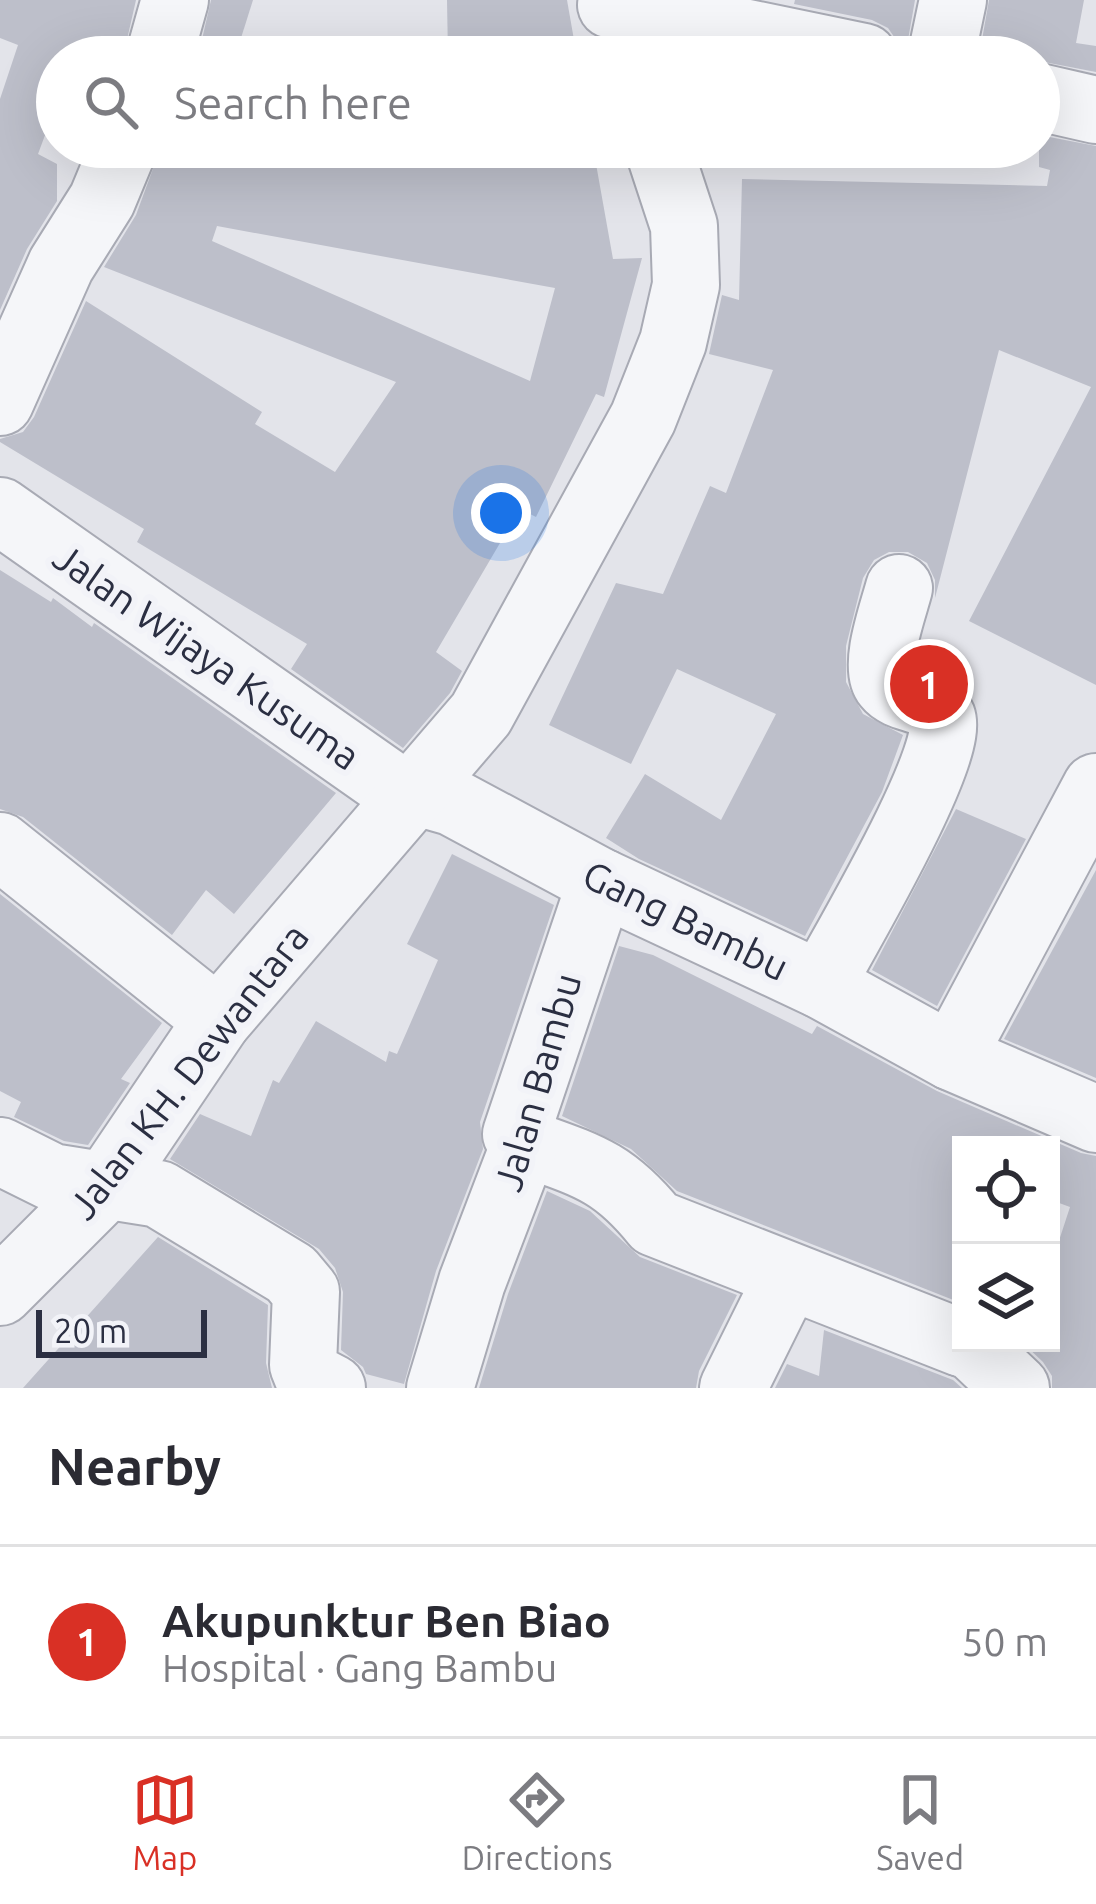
<!DOCTYPE html>
<html lang="en">
<head>
<meta charset="utf-8">
<style>
	body { margin:0; font-family:Ubuntu,sans-serif; background:#f7f7f7; color:#2b2b33 }
	.controls { position:absolute; right:36px; bottom:36px; display:grid; overflow:hidden; border-radius:0px; box-shadow:0 12px 48px #0002 }
	.controls button { width:108px; height:108px; display:grid; place-items:center; padding:0; border:0; border-bottom:3px solid #e1e1e2; background:#fff; color:#2b2b33; font:60px sans-serif }
	.scale { position:absolute; left:36px; bottom:30px; width:171px; box-sizing:border-box; padding-left:12px; border:6px solid #2b2f42; border-top:0; font-size:33px; line-height:42px; white-space:nowrap; color:#2b2f42; -webkit-text-stroke:9px #f2f3f8; paint-order:stroke }
	.you { position:absolute; left:501px; top:513px; width:42px; height:42px; margin:-30px; border:9px solid #fff; border-radius:50%; background:#1a73e8; box-shadow:0 0 0 18px #1a73e833 }
	.badge { display:grid; place-items:center; width:78px; height:78px; border-radius:50%; background:#d93025; color:#fff; font-size:39px; font-weight:700 }
	.pin { position:absolute; translate:-50% -50%; border:6px solid #fff; box-shadow:0 3px 12px #0006 }
	.list { margin:0; padding:0; list-style:none }
	h2 { display:flex; justify-content:space-between; align-items:center; height:156px; margin:0; padding:0 48px; font-size:51px }
	h2 small { font-size:39px; font-weight:400; color:#7c7c81 }
	.list li { display:grid; grid-template-columns:78px 1fr auto; gap:36px; align-items:center; box-sizing:border-box; height:192px; padding:0 48px; border-top:3px solid #e1e1e2 }
	.list b { display:block; font-size:45px; white-space:nowrap }
	.list p { margin:0; font-size:39px; white-space:nowrap; color:#7c7c81 }
	.list em { font-size:39px; font-style:normal; color:#7c7c81 }
	.icon { flex:none; width:66px; height:66px; fill:none; stroke:currentColor; stroke-width:2; stroke-linecap:round; stroke-linejoin:round }
	.map { position:relative; flex:none; width:1096px; height:1388px; overflow:hidden }
	.search { position:absolute; background:#fff; box-shadow:0 12px 48px #0002; left:36px; right:36px; top:36px; height:132px; display:flex; align-items:center; gap:30px; box-sizing:border-box; padding:0 42px; border-radius:66px; color:#7c7c81; font-size:45px }
	.sheet { height:348px; background:#fff }
	nav { display:flex; justify-content:space-around; align-items:center; box-sizing:border-box; height:168px; border-top:3px solid #e1e1e2; background:#fff; font-size:33px; color:#7c7c81 }
	nav a { display:grid; justify-items:center; gap:6px }
	nav .on { color:#d93025 }
	.map>svg:first-child { display:block }
</style>
</head>
<body>
<div class="map">
<svg width="1096" height="1388" viewBox="0 0 1096 1388">
	<rect width="100%" height="100%" fill="#e3e4ea"/>
	<g fill="#bdbfca" fill-rule="evenodd">
		<path d="M 0,0 L 136,0 L 123,57 L 57,57 L 57,103 L 38,154 L 57,164 L 57,201 L 27,249 L 0,310 L 0,99 L 18,45 L 0,38 Z"/>
		<path d="M 211,0 L 253,0 L 235,57 L 198,57 Z"/>
		<path d="M 447,0 L 567,0 L 577,57 L 448,57 Z"/>
		<path d="M 795,0 L 915,0 L 905,57 L 900,57 L 899,44 L 888,28 L 872,20 L 794,4 Z"/>
		<path d="M 989,0 L 1084,0 L 1076,43 L 1096,46 L 1096,72 L 1039,61 L 1039,57 L 979,57 Z"/>
		<path d="M 1039,135 L 1096,146 L 1096,685 L 969,621 L 1091,387 L 999,350 L 935,598 L 935,580 L 927,563 L 908,552 L 889,552 L 874,560 L 863,578 L 846,646 L 846,682 L 863,714 L 903,735 L 882,792 L 805,936 L 639,859 L 606,838 L 645,774 L 721,820 L 776,714 L 677,669 L 631,764 L 549,725 L 616,583 L 663,594 L 710,486 L 726,493 L 773,370 L 709,354 L 722,295 L 739,300 L 742,179 L 1047,186 L 1050,170 L 1039,167 Z"/>
		<path d="M 161,147 L 301,147 L 346,164 L 348,157 L 361,162 L 363,147 L 593,147 L 613,259 L 642,258 L 604,397 L 596,394 L 536,517 L 520,509 L 436,652 L 462,671 L 450,693 L 403,748 L 291,669 L 307,644 L 137,542 L 144,529 L 0,442 L 0,439 L 23,432 L 34,417 L 86,301 L 262,412 L 255,424 L 335,472 L 396,382 L 104,267 L 136,215 ZM 217,226 L 555,288 L 530,381 L 212,241 Z"/>
		<path d="M 0,570 L 51,602 L 53,598 L 92,627 L 94,623 L 336,793 L 234,914 L 206,890 L 172,935 L 23,817 L 0,809 Z"/>
		<path d="M 956,809 L 1026,839 L 937,1006 L 872,970 Z"/>
		<path d="M 452,854 L 554,905 L 480,1122 L 483,1149 L 436,1271 L 404,1384 L 366,1374 L 363,1367 L 341,1350 L 343,1292 L 335,1268 L 319,1249 L 170,1159 L 200,1114 L 251,1136 L 273,1080 L 279,1083 L 316,1021 L 386,1062 L 389,1051 L 397,1054 L 438,960 L 407,944 Z"/>
		<path d="M 1096,870 L 1096,1078 L 1004,1039 Z"/>
		<path d="M 0,894 L 162,1023 L 121,1079 L 130,1083 L 88,1145 L 64,1141 L 14,1117 L 21,1102 L 0,1091 Z"/>
		<path d="M 619,946 L 653,955 L 812,1034 L 817,1026 L 937,1091 L 1081,1153 L 1096,1156 L 1096,1388 L 1052,1388 L 1052,1376 L 1043,1362 L 1023,1343 L 1051,1343 L 1051,1265 L 1070,1207 L 1051,1200 L 1051,1145 L 961,1145 L 961,1303 L 677,1191 L 631,1149 L 562,1116 Z"/>
		<path d="M 547,1191 L 590,1211 L 640,1257 L 737,1295 L 699,1371 L 696,1388 L 479,1388 L 508,1294 Z"/>
		<path d="M 158,1237 L 268,1305 L 266,1363 L 272,1388 L 23,1388 Z"/>
		<path d="M 824,1330 L 953,1380 L 962,1388 L 775,1388 L 787,1364 L 819,1376 Z"/>
	</g>
	<g fill="none" stroke-linecap="round" stroke-linejoin="round">
		<defs>
			<g id="minor">
				<path d="M 611,5 L 864,57"/>
				<path d="M 159,57 L 175,0"/>
				<path d="M 941,57 L 953,0"/>
				<path d="M 1039,97 L 1096,110"/>
				<path d="M 0,402 L 61,265 L 102,200 L 124,147"/>
				<path d="M 0,511 L 389,784 L 452,802 L 601,882 L 821,985 L 952,1057 L 1096,1119"/>
				<path d="M 0,846 L 218,1020"/>
				<path d="M 821,985 C 843,944 956,754 942,717 C 938,707 929,704 920,701 C 909,697 895,695 887,685 C 872,667 893,611 899,588"/>
				<path d="M 952,1057 L 1096,787"/>
				<path d="M 525,1143 C 586,1165 613,1171 655,1223 L 961,1343"/>
				<path d="M 0,1151 L 52,1177 L 159,1194 L 291,1274 L 306,1292 L 303,1365 L 307,1375 L 332,1388"/>
				<path d="M 0,1292 L 105,1187 L 218,1020 L 481,714 L 643,418 L 673,342 L 686,285 L 684,226 L 658,147"/>
				<path d="M 962,1343 L 973,1347 L 1016,1388"/>
				<path d="M 440,1388 L 472,1282 L 525,1143 L 516,1134 L 601,882"/>
				<path d="M 733,1388 L 788,1277"/>
			</g>
		</defs>
		<use href="#minor" stroke="#a8aab4" stroke-width="70"/>
		<use href="#minor" stroke="#f5f6f9" stroke-width="66"/>
	</g>
	<g text-anchor="middle" dominant-baseline="central" stroke-width="12" stroke-linejoin="round" paint-order="stroke">
		<g font-size="39" fill="#2b2f42" stroke="#f2f3f8">
			<text transform="translate(207 656) rotate(35)">Jalan Wijaya Kusuma</text>
			<text transform="translate(686 920) rotate(26)">Gang Bambu</text>
			<text transform="translate(188 1071) rotate(-52)">Jalan KH. Dewantara</text>
			<text transform="translate(537 1082) rotate(-74)">Jalan Bambu</text>
		</g>
	</g>
</svg>
<div class="controls">
<button><svg class="icon" aria-label="locate" viewBox="0 0 24 24"><circle cx="12" cy="12" r="6"/><path d="M12 2v4M12 18v4M2 12h4M18 12h4"/></svg></button>
<button><svg class="icon" aria-label="layers" viewBox="0 0 24 24"><path d="M12 4l9 5-9 5-9-5zM3 14l9 5 9-5"/></svg></button>
</div>
<div class="scale">20 m</div>
<div class="you"></div>
<div class="pin badge" style="left:929px;top:684px">1</div>
<div class="search"><svg class="icon" aria-label="search" viewBox="0 0 24 24"><circle cx="10" cy="10" r="6"/><path d="M15 15l6 6"/></svg>Search here</div>
</div>
<section class="sheet">
<h2>Nearby<small></small></h2>
<ul class="list">
<li><span class="badge">1</span><div><b>Akupunktur Ben Biao</b><p>Hospital · Gang Bambu</p></div><em>50 m</em></li>
</ul>
</section>
<nav>
<a class="on"><svg class="icon" aria-label="map" viewBox="0 0 24 24"><path d="M3 6l6-2 6 2 6-2v14l-6 2-6-2-6 2zM9 4v14M15 6v14"/></svg>Map</a>
<a><svg class="icon" aria-label="directions" viewBox="0 0 24 24"><path d="M12 3l9 9-9 9-9-9zM9 14v-3h6M13 9l2 2-2 2"/></svg>Directions</a>
<a><svg class="icon" aria-label="saved" viewBox="0 0 24 24"><path d="M7 4h10v16l-5-4-5 4z"/></svg>Saved</a>
</nav>
</body>
</html>
